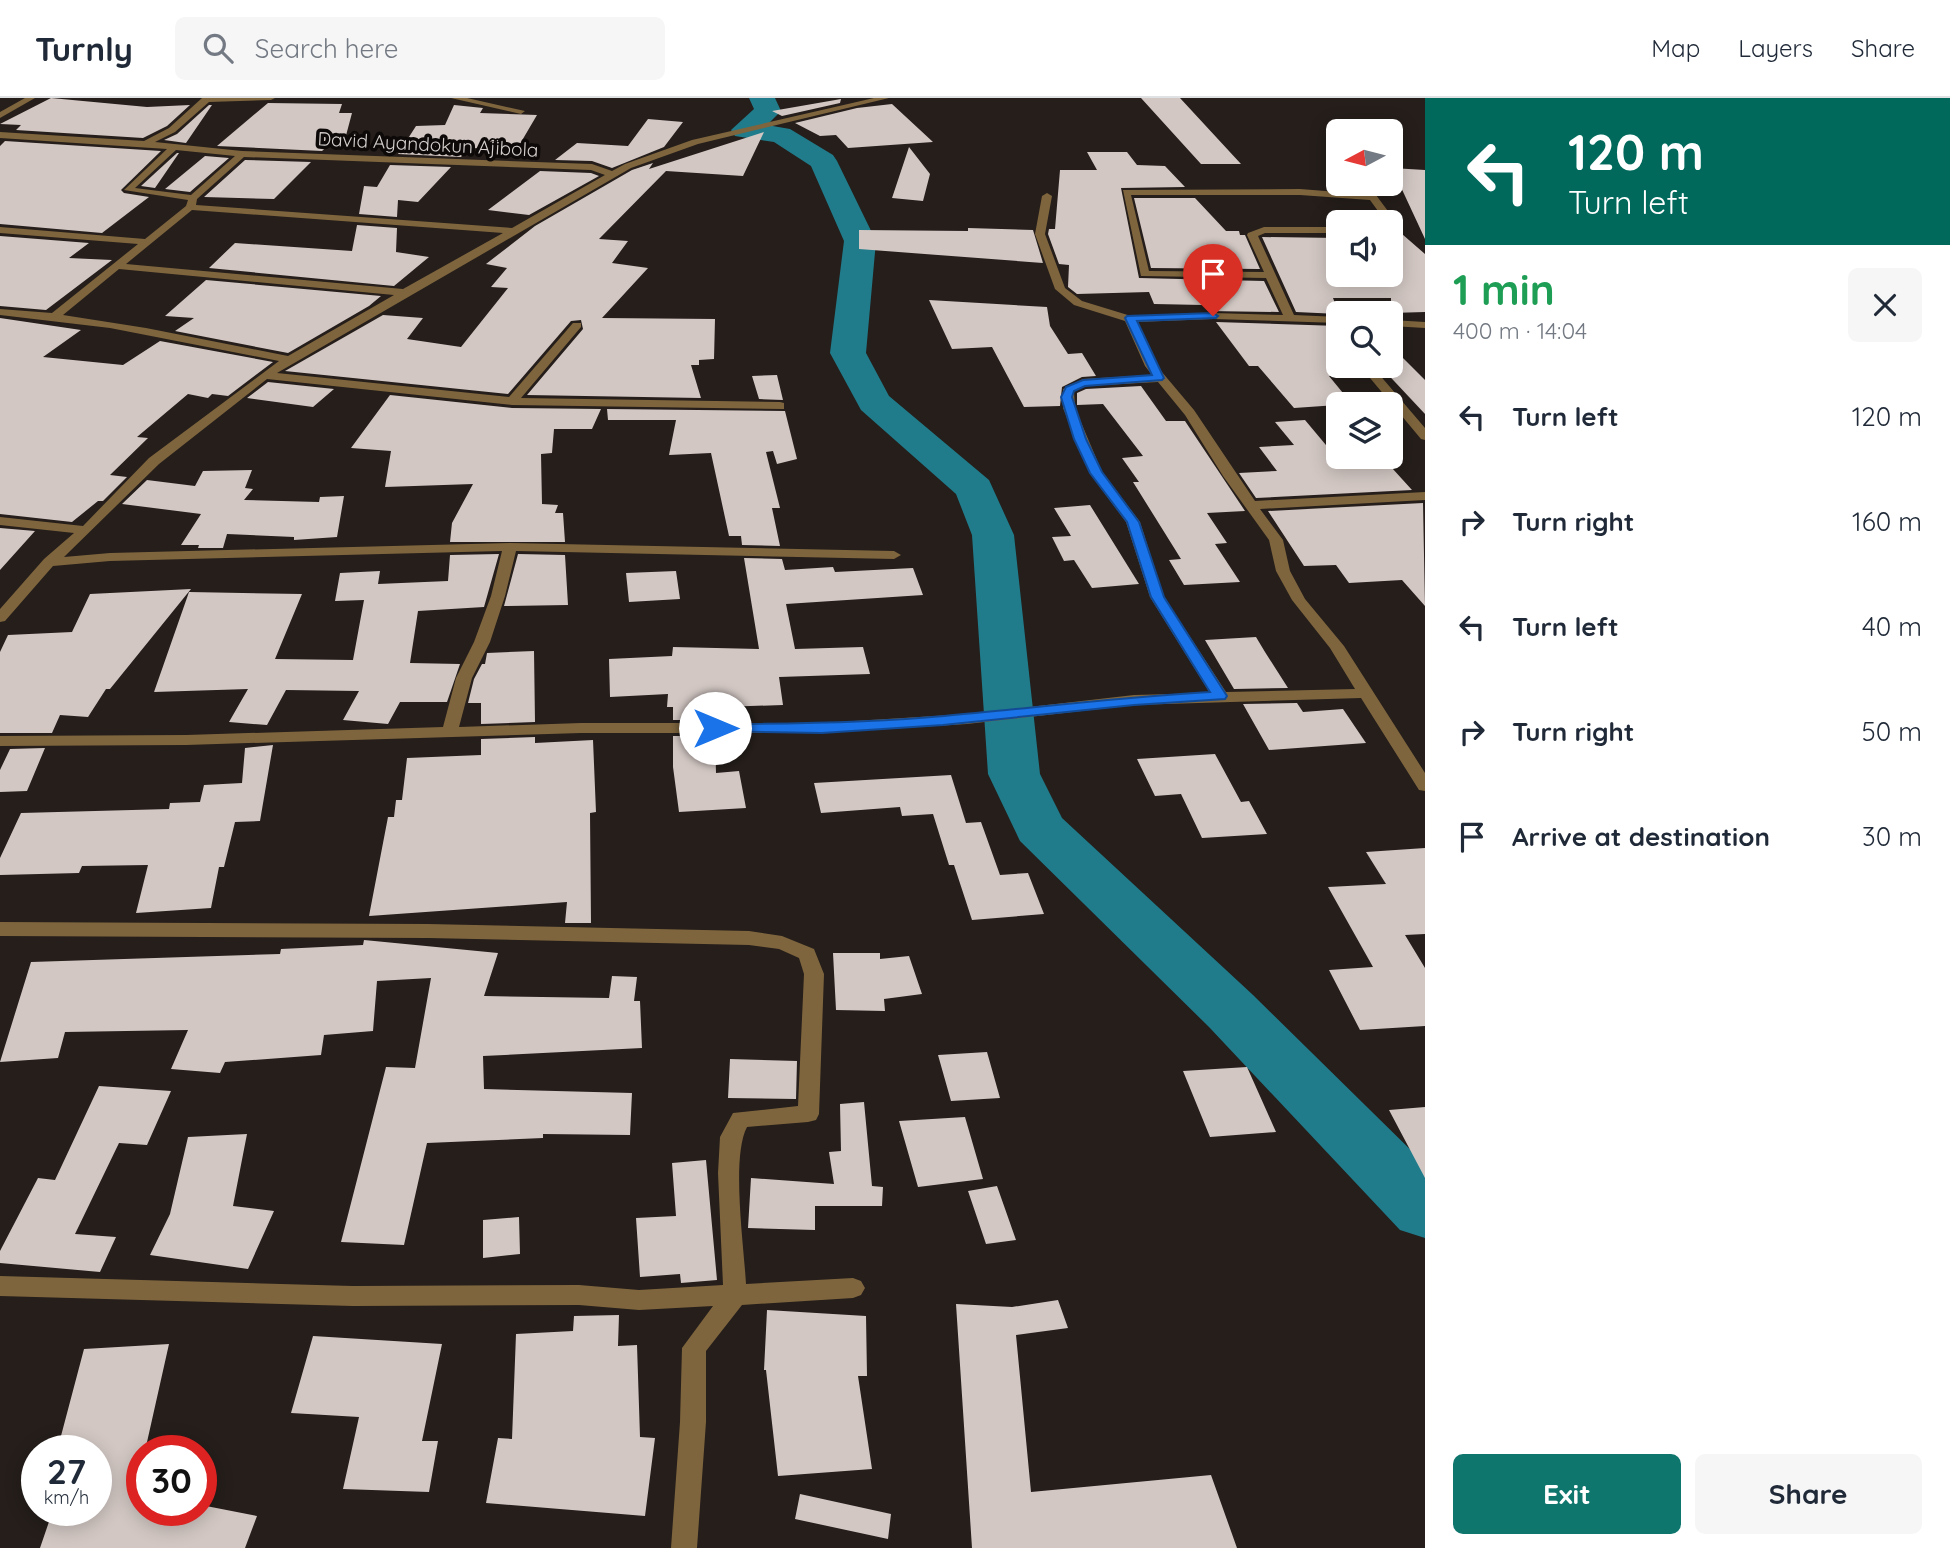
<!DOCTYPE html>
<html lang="en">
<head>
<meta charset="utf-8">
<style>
  body { margin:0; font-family:Quicksand,sans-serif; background:#f6f6f7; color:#1f2937; height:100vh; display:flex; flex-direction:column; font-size:26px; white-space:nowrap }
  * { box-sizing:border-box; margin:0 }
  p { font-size:23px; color:#747a83 }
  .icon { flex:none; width:38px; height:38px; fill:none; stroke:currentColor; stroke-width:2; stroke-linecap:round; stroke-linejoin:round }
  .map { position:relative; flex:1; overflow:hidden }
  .drawer { display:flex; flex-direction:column; background:#fff; width:525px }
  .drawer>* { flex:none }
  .banner { background:#00695c; color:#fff; overflow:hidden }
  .needle { width:46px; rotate:263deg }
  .buttons { position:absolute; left:1326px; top:21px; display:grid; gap:14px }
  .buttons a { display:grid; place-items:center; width:77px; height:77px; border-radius:10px; background:#fff; box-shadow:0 4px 18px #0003; font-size:35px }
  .speed { position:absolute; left:21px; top:1337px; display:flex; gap:14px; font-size:35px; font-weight:700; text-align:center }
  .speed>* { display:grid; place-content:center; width:91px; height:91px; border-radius:50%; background:#fff; box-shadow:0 4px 18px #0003; line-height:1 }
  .speed small { font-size:18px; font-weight:400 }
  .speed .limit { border:10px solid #d22; background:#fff; color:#111 }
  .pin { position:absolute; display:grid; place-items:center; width:60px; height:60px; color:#fff; margin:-72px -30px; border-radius:50% 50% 50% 0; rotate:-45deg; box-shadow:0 0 7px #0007 }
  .pin .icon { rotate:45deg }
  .me { position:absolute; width:77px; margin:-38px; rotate:90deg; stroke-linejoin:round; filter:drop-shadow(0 0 5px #0008) }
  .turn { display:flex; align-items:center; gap:24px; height:147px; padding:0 28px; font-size:32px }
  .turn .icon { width:91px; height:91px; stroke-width:2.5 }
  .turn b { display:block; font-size:49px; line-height:60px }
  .round { display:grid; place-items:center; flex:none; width:74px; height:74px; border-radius:10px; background:#f6f6f7 }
  .headline { display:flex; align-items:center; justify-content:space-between; height:119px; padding:0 28px }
  h1 { font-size:42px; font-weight:700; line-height:52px; color:#1e9e55 }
  .button { display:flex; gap:14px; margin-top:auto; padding:14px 28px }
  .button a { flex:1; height:80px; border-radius:10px; background:#0f766e; color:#fff; font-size:28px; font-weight:700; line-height:80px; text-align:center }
  .button a+a { background:#f6f6f7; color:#1f2937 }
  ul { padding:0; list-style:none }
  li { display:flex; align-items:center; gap:21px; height:105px; padding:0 28px }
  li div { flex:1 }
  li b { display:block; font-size:26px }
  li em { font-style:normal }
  header { display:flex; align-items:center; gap:42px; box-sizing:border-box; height:98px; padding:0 35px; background:#fff; border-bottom:2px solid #e0e1e3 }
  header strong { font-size:33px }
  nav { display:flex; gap:38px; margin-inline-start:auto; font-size:24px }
  .search { width:490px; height:63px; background:#f6f6f7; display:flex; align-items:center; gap:18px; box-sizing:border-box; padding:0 24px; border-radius:10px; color:#747a83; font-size:26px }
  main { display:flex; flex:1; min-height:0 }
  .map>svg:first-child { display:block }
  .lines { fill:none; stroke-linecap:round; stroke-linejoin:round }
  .river { fill:#207c8b; fill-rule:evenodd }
  .building { fill:#d2c7c3 }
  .minor { fill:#7e653d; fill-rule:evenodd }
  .route { fill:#1a73e8; stroke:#114b97; stroke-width:2 }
  .labels { text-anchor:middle; stroke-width:7; stroke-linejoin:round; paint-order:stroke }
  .far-street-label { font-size:19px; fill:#d5d0ce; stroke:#0c0908 }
</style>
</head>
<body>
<header>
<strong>Turnly</strong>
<div class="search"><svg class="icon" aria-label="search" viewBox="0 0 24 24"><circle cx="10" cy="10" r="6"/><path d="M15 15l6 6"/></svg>Search here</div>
<nav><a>Map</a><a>Layers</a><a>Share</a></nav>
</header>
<main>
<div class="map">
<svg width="1425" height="1450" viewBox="0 0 1425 1450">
  <rect width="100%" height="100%" fill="#251e1b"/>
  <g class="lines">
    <path class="river" d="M749 0H775L781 13 767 27 790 31 833 57 837 63 876 143 866 255 889 298 989 382 1014 437 1040 676 1062 720 1253 897 1425 1066V1140L1400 1132 1209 929 1020 743 988 676 972 437 956 396 861 312 830 255 844 143 811 68 774 44 735 38 731 32 754 11Z"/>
  </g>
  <path class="building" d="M51 0 147 9 190 7 167 28 143 40 16 32 21 27 0 26Z
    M1141 0H1180L1241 66H1201Z
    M841 1 840 5 782 18 772 13Z
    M268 5 342 6 339 15H352L344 45 330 46 322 53 217 48Z
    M892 6 933 44 848 50 836 37 820 38 795 25 857 10Z
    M209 7H212L186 45 164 42 177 36Z
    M454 7 483 10 480 15 537 17 517 51 468 50 461 59 398 56 416 28 445 27Z
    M648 21 683 24 664 49 612 70 592 63 555 62 577 45 628 48Z
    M764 34 743 78 666 73 599 141 628 143 612 165 648 170 602 220 715 221 714 261 699 262V267H691L701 300 527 297 583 231 581 222 571 223 508 296 285 273 383 217 423 220 407 241 461 249 508 190 491 189 507 170 486 166 535 128 632 72 653 65 649 71Z
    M5 43 161 53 121 92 124 95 149 99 102 135 0 126V48Z
    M909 49 930 76 923 103 892 100Z
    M1087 54H1127L1137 67 1165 68 1185 89 1121 90 1139 180 1264 183 1279 214 1208 213 1203 207 1154 206 1149 194 1077 196 1068 189 1069 167 1059 166 1048 136 1049 131H1055L1060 72H1097Z
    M177 55H179L155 90 141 88Z
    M205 58 229 60 190 94 165 91Z
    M245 62 311 64 274 101 204 99Z
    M390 67 451 69 418 104 398 102 397 119 359 116 364 88 377 89Z
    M1392 70 1425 72V141Z
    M540 73 591 75 599 78 529 117 488 112Z
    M1134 100H1195L1226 133H1239L1240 137H1245L1260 171 1151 170Z
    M357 127 397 130 396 154 429 159 394 188 209 170 235 145 352 153Z
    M968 130 1033 132 1043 165 859 151V132L968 133Z
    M1402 136 1425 156V214L1391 215V200H1333L1339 216 1296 214 1262 139 1339 140V177H1391V138Z
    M0 138 89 145 69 160 112 162 46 212 0 208Z
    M206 182 381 198 369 208 288 255 175 233 194 220 165 218Z
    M929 202 1047 209 1050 228 1068 256 1082 255 1096 278 1082 279 1062 289 1060 308 1024 309 992 249 952 251Z
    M0 220 81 232 43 259 123 267 160 243 273 264 228 298 212 296 208 300 188 296 137 339 148 340 110 377 127 379 103 403H98L72 424 0 416Z
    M1216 224 1339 228V268H1346L1354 277 1329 278 1352 306 1294 310 1258 268H1249Z
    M1391 248 1425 282V316L1380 268H1391Z
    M777 277 783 302 759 301 752 278Z
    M268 284 334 291 313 309 247 300Z
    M1141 288 1166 323H1185L1245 413 1207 415 1227 445 1215 446 1240 484 1184 487 1169 462 1181 461 1133 384H1139L1122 360 1143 358 1103 306 1077 307V295L1086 291Z
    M390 297 512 310 601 311 592 331H554L552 355 541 356 542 406 558 407 555 415H563L565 444H450L452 425 473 386 385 389 391 353 351 350Z
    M607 311 785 313 797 361 777 366 773 353 766 354 780 410H772L780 448 742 447 741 438H729L711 355 669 357 676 322H608Z
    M1305 322 1336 359H1382L1412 392 1256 400 1239 375 1277 373 1259 349 1294 347 1275 324Z
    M252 372 245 390 253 391 244 402 319 404 320 399 344 398 337 439 294 442V439L227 436 223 450H198L199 447H181L201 416 122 406 147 382 195 388 203 373Z
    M1423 405 1425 508 1402 482 1349 485 1336 467 1304 468 1268 413Z
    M1090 407 1139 486 1092 490 1074 462 1064 463 1052 439 1071 438 1054 410Z
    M0 430 35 433 0 472Z
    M499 456 484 509 418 513 410 565 460 566 447 604H400L388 626 343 622 359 593 286 592 267 627 229 624 248 591 154 594 189 494 302 496 275 561 353 562 364 502 335 503 340 475 380 473 378 486 448 483 450 457Z
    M518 456 565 457 568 507 504 508Z
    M744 460 782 461 785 472 833 469 835 474 913 470 923 497 786 506 795 551 863 549 870 576 779 579 783 607 722 609 714 611V622H673V609H667L668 596 610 599 609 561 672 558 673 549 759 551Z
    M676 473 680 501 629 504 626 475Z
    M191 491 110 591H106L88 619 60 617 52 635H0V554L8 537 72 534 90 496Z
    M1256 539 1265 554 1288 590 1234 591 1205 542Z
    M534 553 535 624 481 626V605H468L474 581 482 566H485L487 555Z
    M1297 605 1303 614 1343 611 1366 645 1269 652 1243 606Z
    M673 638H715L716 675 739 673 746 710 679 714 673 669Z
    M535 639V645L593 642 596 714 590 715 591 825H565L567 804 369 818 388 719H394L396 702H402L407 660 481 657V641Z
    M273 647 260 723 235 724 224 769H219L211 810 136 815 148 767 82 768 79 775 0 777V760L21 715 169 711 170 705 200 704 204 687 242 685 245 650Z
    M45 650 27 693 0 694V672L10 651Z
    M1215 656 1241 704 1249 703 1267 736 1202 740 1181 696 1155 698 1137 661Z
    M951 677 966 725 981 724 1000 777 1028 775 1044 816 972 822 954 767H949L933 716 902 718 900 709 821 715 814 685Z
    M1425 750V836L1405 837 1425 870V928L1360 932 1329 872 1373 869 1328 789 1386 786 1366 754Z
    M364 842 498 855 484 898 609 900 612 878 637 879 634 903H640L642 950 483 958 484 991 632 995 630 1037 543 1036V1040L427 1045 404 1147 341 1144 386 969 415 970 431 880 377 883 373 933 324 937 321 957 225 964 220 975 171 971 188 932 65 934 58 960 0 964 31 864 280 856 281 851 363 847Z
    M833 855H880V861L909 858 922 896 884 901 885 913 836 912Z
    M987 954 1000 1000 951 1003 938 957Z
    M730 961 797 963 796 1001 728 1000Z
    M1247 969 1276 1034 1210 1039 1183 973Z
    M99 988 171 993 147 1047 119 1045 75 1136 116 1139 100 1174 0 1165V1153L38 1080 55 1082Z
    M864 1004 872 1088 883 1089 882 1108H815V1132L748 1130 751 1080 834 1086 829 1054 841 1053 840 1006Z
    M1425 1009V1080L1389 1012Z
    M965 1019 983 1081 918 1089 899 1023Z
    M247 1036 233 1108 274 1113 248 1171 150 1157 170 1116 188 1039Z
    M706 1062 717 1182 681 1185 680 1176 640 1179 636 1120 676 1118 672 1065Z
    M997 1088 1016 1142 986 1146 968 1093Z
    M519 1119 520 1156 483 1160V1122Z
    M1058 1202 1068 1230 1016 1237 1031 1394 1211 1377 1237 1450H972L956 1206 1012 1209Z
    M767 1212 866 1218 867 1278H858L872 1371 778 1378 766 1272H764Z
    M619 1217 618 1248 637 1247 640 1339 655 1340 645 1418 486 1405 498 1340 512 1341 516 1236 573 1233 574 1218Z
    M313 1238 442 1246 422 1343H438L429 1394 343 1391 359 1319 291 1315Z
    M169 1246 145 1353H142V1412H201V1407L257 1418 245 1450H40L53 1412H96V1353H57L84 1251Z
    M800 1396 891 1416 888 1441 795 1421Z"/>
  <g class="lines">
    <path class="minor" d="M25 0H35L0 20V14Z
      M202 0H275L271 2 209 4 175 34 155 44 242 53 592 66 612 73 625 66 692 42 874 0H889L698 46 631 70 277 275 509 299 573 225H581V229L521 300 780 304 784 305V311L512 307 267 281 159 366 64 459 110 455 510 445 894 453 901 457 894 461 516 453 505 498 490 544 472 580 459 629 581 625H822L967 616 1134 597 1210 595 1150 499 1126 424 1090 375 1063 310V291L1083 281 1152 277 1145 268 1125 223 1074 207 1055 191 1035 136 1042 98 1047 95 1052 98 1045 136 1065 190 1082 203 1131 218 1213 215 1283 217 1266 180 1141 178 1123 92 1300 91 1376 97 1402 132 1400 134 1391 135V124H1386L1370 102 1300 97H1131L1149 173 1264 174 1247 137 1248 135 1264 129H1339V135H1265L1258 138 1294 217 1339 219V225L1213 221 1137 224 1156 267 1194 312 1255 403 1425 394V402L1260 411 1283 442 1290 473 1305 501 1344 548 1425 675V693L1419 692 1361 600 1134 607 967 626 822 635H581L186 647 0 648V638L186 637 443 629 456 580 474 544 491 498 502 453 110 463 53 468 5 523 0 524V511L44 461 74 435 0 427V419L83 428 149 360 279 263 110 230 0 217V211L52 215 138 146 0 135V129L145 141 186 108 188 102 124 92 167 51 0 40V34L144 43 169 30ZM176 52 235 58 191 97 135 90ZM244 59 591 72 605 77 512 130 196 107 197 101ZM192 112 503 135 403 191 126 166ZM119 171 394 197 288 258 146 230 63 217ZM1158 284 1185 317 1223 378 1269 442 1276 473 1292 502 1330 550 1355 591 1226 594 1164 499 1140 424 1102 374 1075 310 1074 293 1085 288Z
      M451 0H467L525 13 521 16Z
      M1391 222 1425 224V230L1391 228Z
      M1360 268H1372L1425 330V342L1421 341Z
      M0 824 428 826 749 833 782 838 814 851 824 876 819 1016 816 1022 808 1024 747 1029C731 1059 744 1149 746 1186L853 1180 861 1183 865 1190 861 1197 853 1200 742 1207 706 1253V1324L697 1450H671L680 1324 682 1250 713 1208 639 1212 579 1207 353 1208 0 1198V1178L353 1188 579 1187 639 1192 723 1187 718 1075 720 1039 733 1015 798 1008 804 876 799 860 779 851 749 847 428 840 0 838Z"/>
  </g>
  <path class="route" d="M1213 215 1218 218 1216 220 1137 223 1164 280 1162 282 1085 288 1074 293 1072 299 1086 341 1102 374 1139 424 1164 499 1227 598 1225 601 1134 607 943 627 822 635 710 633 707 630 710 627 715 626C792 626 868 625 944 618 1033 610 1121 599 1210 594L1151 499 1127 424 1090 375 1074 341 1061 299 1066 289 1083 282 1152 277 1125 220 1127 218Z"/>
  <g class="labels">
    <g class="far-street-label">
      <text transform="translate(428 46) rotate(3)" y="7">David Ayandokun Ajibola</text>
    </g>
  </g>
</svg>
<div class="buttons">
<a><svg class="needle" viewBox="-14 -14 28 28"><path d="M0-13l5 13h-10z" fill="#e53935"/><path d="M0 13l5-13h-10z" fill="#747a83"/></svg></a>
<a><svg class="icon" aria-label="sound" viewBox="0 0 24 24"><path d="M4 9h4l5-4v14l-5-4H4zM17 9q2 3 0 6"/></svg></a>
<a><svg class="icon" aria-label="search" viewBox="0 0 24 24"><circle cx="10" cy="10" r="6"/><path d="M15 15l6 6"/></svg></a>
<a><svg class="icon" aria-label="layers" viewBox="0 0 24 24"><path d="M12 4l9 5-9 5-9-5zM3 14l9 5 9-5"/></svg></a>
</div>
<div class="speed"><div>27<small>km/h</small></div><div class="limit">30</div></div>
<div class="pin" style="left:1213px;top:218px;background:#d93025"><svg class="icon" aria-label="arrive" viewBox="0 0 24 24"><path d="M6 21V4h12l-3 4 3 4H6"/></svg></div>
<svg class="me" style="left:715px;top:630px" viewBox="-20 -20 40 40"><circle r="19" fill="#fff"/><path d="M0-13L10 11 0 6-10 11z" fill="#1a73e8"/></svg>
</div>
<section class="drawer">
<div class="banner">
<div class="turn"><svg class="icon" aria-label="left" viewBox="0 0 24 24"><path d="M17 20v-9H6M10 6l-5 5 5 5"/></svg><div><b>120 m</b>Turn left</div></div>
</div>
<div class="headline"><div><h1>1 min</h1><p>400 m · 14:04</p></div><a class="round"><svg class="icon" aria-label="close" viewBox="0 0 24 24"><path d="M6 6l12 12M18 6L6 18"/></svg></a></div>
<ul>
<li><svg class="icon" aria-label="left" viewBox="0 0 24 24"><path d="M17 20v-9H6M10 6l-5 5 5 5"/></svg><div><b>Turn left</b></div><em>120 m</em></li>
<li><svg class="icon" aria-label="right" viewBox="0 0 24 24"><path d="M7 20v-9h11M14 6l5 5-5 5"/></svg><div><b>Turn right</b></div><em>160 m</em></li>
<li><svg class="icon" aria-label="left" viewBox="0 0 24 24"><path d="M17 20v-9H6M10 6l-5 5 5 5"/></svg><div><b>Turn left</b></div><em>40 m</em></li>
<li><svg class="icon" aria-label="right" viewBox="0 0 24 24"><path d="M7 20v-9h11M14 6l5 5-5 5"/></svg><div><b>Turn right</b></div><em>50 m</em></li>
<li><svg class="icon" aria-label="arrive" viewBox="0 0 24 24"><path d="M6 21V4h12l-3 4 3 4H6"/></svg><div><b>Arrive at destination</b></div><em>30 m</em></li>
</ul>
<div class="button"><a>Exit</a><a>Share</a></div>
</section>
</main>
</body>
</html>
